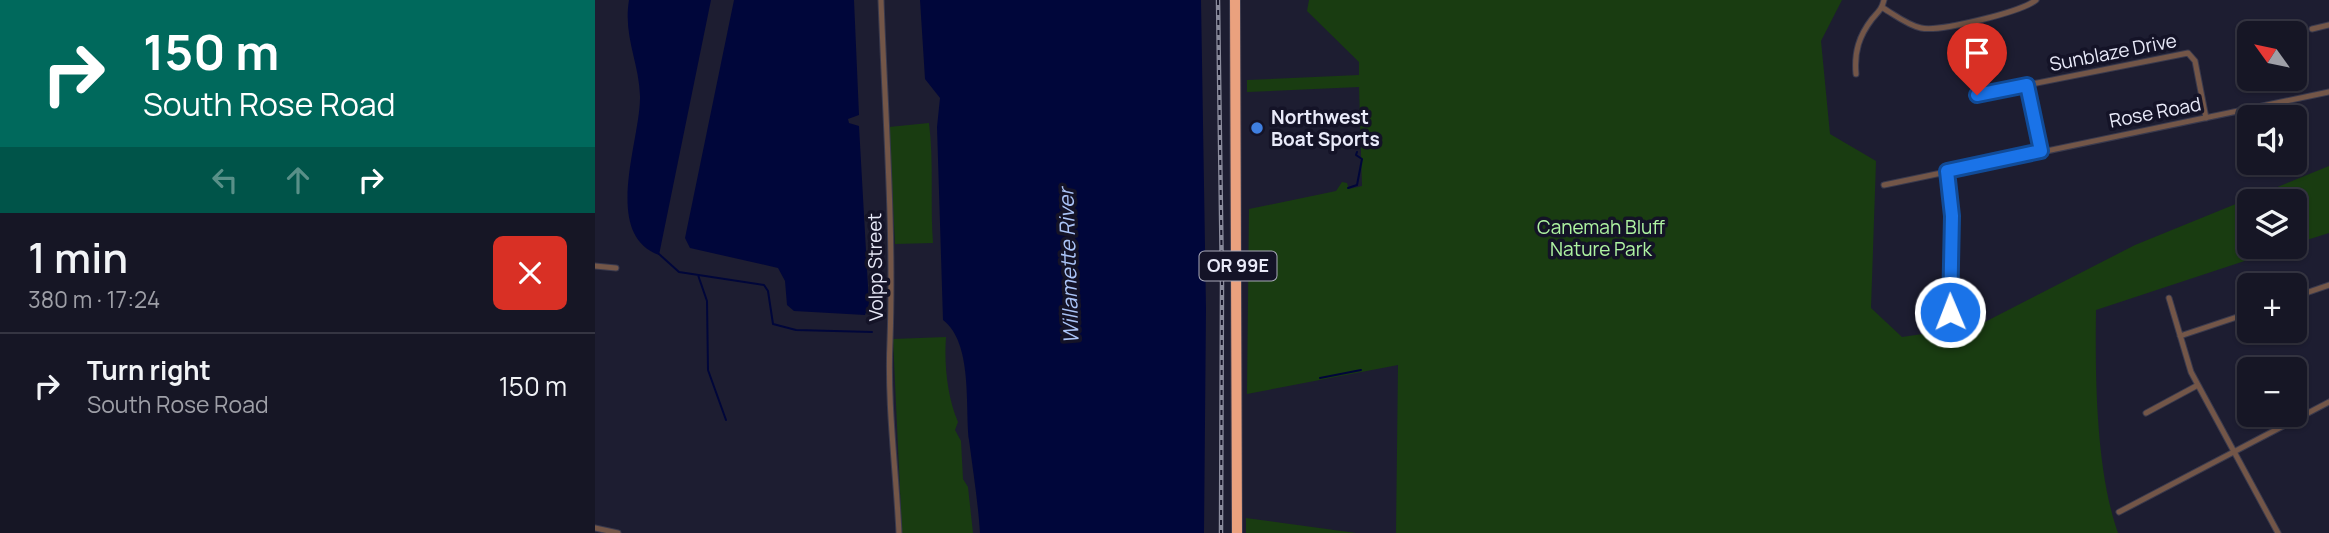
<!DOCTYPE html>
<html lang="en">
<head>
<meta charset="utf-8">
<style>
  body { margin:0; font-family:Manrope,sans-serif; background:#232332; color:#f1f3f6; height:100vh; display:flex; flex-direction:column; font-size:26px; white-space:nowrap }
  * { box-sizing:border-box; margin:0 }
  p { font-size:23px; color:#9e9fa7 }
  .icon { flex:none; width:38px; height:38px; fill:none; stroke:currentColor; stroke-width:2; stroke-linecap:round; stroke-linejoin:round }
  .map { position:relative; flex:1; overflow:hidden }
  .panel { display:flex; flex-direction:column; background:#161625; width:595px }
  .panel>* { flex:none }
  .guide { background:#00695c; color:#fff; overflow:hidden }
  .needle { width:46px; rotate:303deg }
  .fabs { position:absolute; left:1642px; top:21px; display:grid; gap:14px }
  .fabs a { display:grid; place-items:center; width:70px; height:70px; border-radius:10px; background:#161625; box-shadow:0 2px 5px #0004,0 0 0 2px #353542; font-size:35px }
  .pin { position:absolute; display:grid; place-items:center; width:60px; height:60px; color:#fff; margin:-72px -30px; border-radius:50% 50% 50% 0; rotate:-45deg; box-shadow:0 0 7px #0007 }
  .pin .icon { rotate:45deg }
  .me { position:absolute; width:77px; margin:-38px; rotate:359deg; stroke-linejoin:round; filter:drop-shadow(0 0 5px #0008) }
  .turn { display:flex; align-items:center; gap:24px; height:147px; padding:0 28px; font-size:32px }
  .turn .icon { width:91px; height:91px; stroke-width:2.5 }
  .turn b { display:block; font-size:49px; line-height:60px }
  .lanes { display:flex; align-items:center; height:66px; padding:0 28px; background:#0003; justify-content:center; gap:35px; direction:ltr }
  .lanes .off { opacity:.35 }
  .round { display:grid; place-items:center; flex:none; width:74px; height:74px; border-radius:10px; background:#232332 }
  .summary { display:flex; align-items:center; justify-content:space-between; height:119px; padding:0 28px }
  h1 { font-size:42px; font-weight:600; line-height:52px }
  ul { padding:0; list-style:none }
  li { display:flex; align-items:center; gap:21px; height:105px; padding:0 28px; border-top:2px solid #353542 }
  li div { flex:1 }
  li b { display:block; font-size:26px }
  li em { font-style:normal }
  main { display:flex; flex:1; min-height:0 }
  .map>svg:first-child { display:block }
  .green { fill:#193c11 }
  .water { fill:#00063a }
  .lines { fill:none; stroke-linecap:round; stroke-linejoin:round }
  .stream { stroke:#00063a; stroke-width:2 }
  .street-casing { stroke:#3a3a4d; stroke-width:7 }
  .highway-casing { stroke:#3a3a4d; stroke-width:12 }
  .street { stroke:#735648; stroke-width:5 }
  .highway { stroke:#eaa17e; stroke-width:10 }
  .rail-casing { stroke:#898a9b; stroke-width:4.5 }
  .rail { stroke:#141327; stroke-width:2; stroke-dasharray:5; stroke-linecap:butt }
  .route-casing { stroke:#114b97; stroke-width:18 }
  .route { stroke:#1a73e8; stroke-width:12 }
  .shop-dot { fill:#3f7fe0; stroke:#141327; stroke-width:2.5 }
  .labels { text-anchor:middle; stroke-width:7; stroke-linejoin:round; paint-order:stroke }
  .shield { fill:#141327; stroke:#a9aaba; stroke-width:2 }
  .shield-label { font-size:18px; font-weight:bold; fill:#e9eaf9 }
  .street-label { font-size:19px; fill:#e9eaf9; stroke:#141327 }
  .poi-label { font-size:19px; font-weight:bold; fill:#e9eaf9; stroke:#141327; text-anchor:start }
  .park-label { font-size:19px; fill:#aff4a2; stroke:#141327 }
  .water-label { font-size:21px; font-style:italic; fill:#abc4f7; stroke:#141327 }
</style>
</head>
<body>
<main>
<section class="panel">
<div class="guide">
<div class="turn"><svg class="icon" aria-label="right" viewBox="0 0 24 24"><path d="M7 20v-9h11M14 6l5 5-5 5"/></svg><div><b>150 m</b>South Rose Road</div></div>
<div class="lanes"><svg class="icon off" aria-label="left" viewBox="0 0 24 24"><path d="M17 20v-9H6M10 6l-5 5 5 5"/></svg><svg class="icon off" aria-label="ahead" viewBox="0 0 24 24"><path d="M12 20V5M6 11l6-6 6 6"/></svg><svg class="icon" aria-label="right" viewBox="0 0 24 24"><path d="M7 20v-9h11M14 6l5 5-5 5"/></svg></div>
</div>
<div class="summary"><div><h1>1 min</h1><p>380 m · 17:24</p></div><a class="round" style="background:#d93025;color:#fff"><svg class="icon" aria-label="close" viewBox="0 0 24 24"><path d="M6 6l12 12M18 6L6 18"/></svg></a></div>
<ul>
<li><svg class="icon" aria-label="right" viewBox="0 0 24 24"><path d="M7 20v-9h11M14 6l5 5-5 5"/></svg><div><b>Turn right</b><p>South Rose Road</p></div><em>150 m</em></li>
</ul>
</section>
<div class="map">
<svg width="1734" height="533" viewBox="0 0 1734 533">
  <rect width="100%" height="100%" fill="#1d1d31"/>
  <path class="green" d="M714 0H1247L1226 41 1235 134 1281 161 1276 308 1307 337 1382 326 1540 245 1734 166V233L1699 244V201H1654V247H1692L1501 310C1500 377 1501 471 1523 533H801L803 365 652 394 654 209 741 191 747 182 752 183 754 189 767 186 764 87 652 92V80L764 75V62L712 11Z
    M334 123C339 163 335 202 338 243L300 244 294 127Z
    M351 337C349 364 352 396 363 422L360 430 366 441 368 479 373 487 378 533H307L298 339Z
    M651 518 761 533H651Z"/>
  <path class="water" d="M34 0H116L64 255C6 234 46 139 45 96 44 62 28 36 34 0Z
    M139 0H259L264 115 253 119 254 123 264 126 274 304 270 315 199 311 192 305 190 281 183 268 95 248 90 238Z
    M325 0H606L611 309 609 533H385C383 502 378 471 374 440 370 406 378 343 348 320L342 127 345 98 330 79Z"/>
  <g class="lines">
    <path class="stream" d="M753 188 762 185 767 159 761 155 762 152
      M64 254 84 272 169 285 173 291 178 324 201 330 277 332
      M103 275 112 301 113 370 131 420
      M725 378 766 370"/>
    <g class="street-casing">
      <path id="street" d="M286 0C290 114 299 228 295 341 292 403 301 470 304 533
        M1288 8C1300 15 1312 25 1326 28 1345 32 1426 12 1441 0
        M1717 29 1734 25
        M1261 74C1259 52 1264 36 1277 19 1283 12 1287 9 1289 0
        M1432 85 1445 151
        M1382 95 1593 53 1600 61 1611 118
        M1352 171 1357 216 1355 312
        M1289 185 1734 92
        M0 266 21 268
        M1699 297 1734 285
        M1574 298 1596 372 1683 533
        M1585 336 1654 313
        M1551 413 1603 385
        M1524 512 1734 402
        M0 528 23 533"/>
    </g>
    <g class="highway-casing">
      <path id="highway" d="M640 0 642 533"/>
    </g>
    <use href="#street" class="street"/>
    <use href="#highway" class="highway"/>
    <g class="rail-casing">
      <path id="rail" d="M623 0 627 284 626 533"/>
    </g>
    <use href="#rail" class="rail"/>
  </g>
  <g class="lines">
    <g class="route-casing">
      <path id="route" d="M1355 312 1357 216 1352 171 1446 151 1432 85 1382 95"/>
    </g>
    <use href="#route" class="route"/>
  </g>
  <circle class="shop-dot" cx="662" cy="128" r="7"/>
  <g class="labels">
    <rect class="shield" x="604.5" y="251.5" width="77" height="29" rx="5"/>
    <g class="shield-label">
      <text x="643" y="272">OR 99E</text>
    </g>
    <g class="street-label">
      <text transform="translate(1518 52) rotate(-11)" y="7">Sunblaze Drive</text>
      <text transform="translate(1560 112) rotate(-11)" y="7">Rose Road</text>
      <text transform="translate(280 267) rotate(-91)" y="7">Volpp Street</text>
    </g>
    <g class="poi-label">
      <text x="676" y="124">Northwest<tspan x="676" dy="22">Boat Sports</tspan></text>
    </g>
    <g class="park-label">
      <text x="1006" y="234">Canemah Bluff<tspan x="1006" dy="22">Nature Park</tspan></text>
    </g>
    <g class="water-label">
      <text transform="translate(474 266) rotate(-92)" y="7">Willamette River</text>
    </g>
  </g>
</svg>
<div class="fabs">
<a><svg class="needle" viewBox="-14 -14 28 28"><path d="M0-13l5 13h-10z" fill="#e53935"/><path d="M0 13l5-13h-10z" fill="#9e9fa7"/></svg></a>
<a><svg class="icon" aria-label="sound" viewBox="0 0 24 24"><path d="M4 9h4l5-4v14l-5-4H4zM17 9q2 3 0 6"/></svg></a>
<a><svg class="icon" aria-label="layers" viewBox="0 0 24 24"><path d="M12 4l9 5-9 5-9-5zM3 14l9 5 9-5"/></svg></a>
<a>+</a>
<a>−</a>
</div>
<div class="pin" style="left:1382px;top:95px;background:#d93025"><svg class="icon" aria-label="arrive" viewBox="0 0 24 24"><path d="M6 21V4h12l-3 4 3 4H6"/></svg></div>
<svg class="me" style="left:1355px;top:312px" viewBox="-20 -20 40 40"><circle r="17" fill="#1a73e8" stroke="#fff" stroke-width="3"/><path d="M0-11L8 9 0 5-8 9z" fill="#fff"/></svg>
</div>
</main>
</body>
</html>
